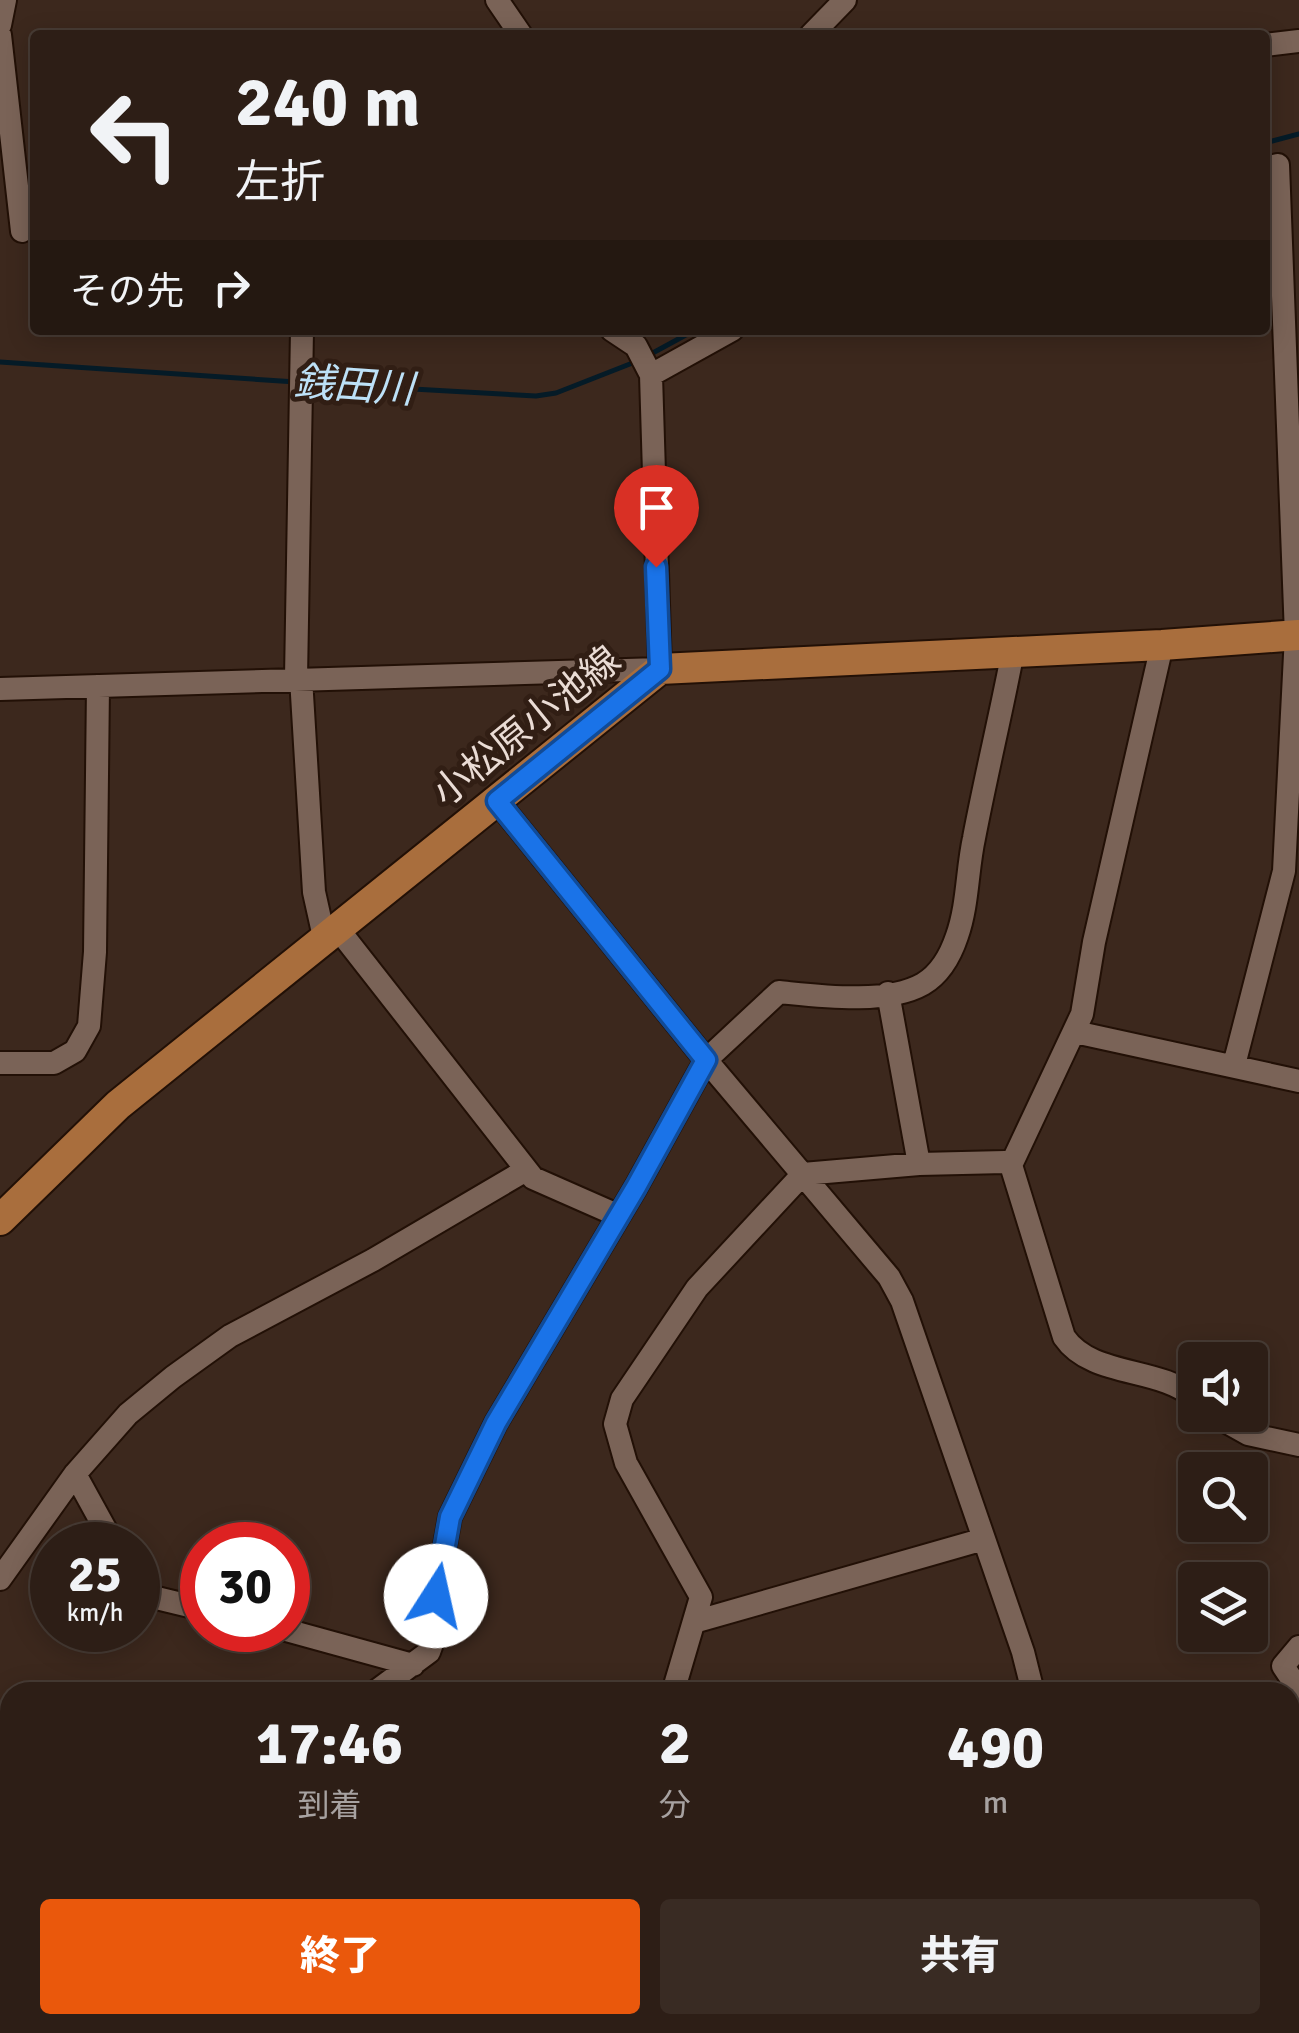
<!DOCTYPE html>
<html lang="ja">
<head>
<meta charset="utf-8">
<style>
  body { margin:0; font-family:Signika,"Noto Sans JP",sans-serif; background:#392b23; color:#f1f3f6; height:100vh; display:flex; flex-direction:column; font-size:38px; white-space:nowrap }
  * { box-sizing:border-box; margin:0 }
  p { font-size:32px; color:#a7a2a1 }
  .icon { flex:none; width:55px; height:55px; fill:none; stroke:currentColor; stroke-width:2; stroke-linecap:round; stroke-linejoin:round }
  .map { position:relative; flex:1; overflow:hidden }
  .sheet { position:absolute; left:0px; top:1682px; width:1300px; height:352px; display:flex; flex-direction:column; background:#2d1e16; border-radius:30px 30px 0 0; box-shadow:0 5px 25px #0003,0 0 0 2px #483c35 }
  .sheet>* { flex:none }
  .banner { position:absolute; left:30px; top:30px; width:1240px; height:305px; border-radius:10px; box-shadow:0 5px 25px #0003,0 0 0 2px #483c35; background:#2d1e16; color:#f1f3f6; overflow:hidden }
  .tools { position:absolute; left:1178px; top:1342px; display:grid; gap:20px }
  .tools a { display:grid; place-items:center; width:90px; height:90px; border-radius:10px; background:#2d1e16; box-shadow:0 5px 25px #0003,0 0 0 2px #483c35; font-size:50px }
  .speed { position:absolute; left:30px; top:1522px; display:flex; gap:20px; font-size:50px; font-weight:700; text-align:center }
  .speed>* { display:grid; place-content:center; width:130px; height:130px; border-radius:50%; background:#2d1e16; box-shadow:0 5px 25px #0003,0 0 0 2px #483c35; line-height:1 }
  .speed small { font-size:25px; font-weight:400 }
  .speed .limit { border:15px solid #d22; background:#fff; color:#111 }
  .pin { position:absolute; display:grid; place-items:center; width:85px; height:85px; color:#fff; margin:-102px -42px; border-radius:50% 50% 50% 0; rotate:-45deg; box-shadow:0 0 10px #0007 }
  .pin .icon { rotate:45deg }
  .me { position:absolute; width:110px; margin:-55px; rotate:10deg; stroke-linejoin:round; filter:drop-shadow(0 0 8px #0008) }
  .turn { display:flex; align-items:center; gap:35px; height:210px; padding:0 40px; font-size:45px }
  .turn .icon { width:130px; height:130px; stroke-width:2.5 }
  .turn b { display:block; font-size:70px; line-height:85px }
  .then { display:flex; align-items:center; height:95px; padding:0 40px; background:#0003; gap:20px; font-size:38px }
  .eta { display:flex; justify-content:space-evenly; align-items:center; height:170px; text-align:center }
  .eta b { font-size:60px; font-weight:800; line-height:70px }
  .cta { display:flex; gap:20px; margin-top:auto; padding:20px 40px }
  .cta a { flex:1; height:115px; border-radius:10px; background:#ea580c; color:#fff; font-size:40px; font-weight:800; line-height:115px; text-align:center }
  .cta a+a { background:#392b23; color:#f1f3f6 }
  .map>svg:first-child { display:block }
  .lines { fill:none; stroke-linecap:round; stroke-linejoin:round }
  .stream { stroke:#051b27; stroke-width:5 }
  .minor-casing { stroke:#221006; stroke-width:26 }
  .major-casing { stroke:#221006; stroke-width:34 }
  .minor { stroke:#7a6357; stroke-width:22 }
  .major { stroke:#a96e3d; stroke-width:30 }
  .route-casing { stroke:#114b97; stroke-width:25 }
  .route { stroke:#1a73e8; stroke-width:18 }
  .labels { text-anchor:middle; stroke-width:10; stroke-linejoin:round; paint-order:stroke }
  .street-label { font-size:38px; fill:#eadcd5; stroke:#311e14 }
  .water-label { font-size:40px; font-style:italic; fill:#bde1f7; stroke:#311e14 }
</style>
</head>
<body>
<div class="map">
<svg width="1299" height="2033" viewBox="0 0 1299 2033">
  <rect width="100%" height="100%" fill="#3c281d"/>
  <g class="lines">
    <path class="stream" d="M1265 143 1299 134
      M649 355 695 330
      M0 362 296 382
      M307 383 536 396 556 393 635 362"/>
    <g class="minor-casing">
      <path id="minor" d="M497 0 521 35
        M0 25 5 0
        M0 35 22 231
        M811 35 845 0
        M1265 45 1299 41
        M651 375 732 330
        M1162 645 1094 942 1082 1014 1011 1165 1064 1337C1092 1378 1159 1366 1195 1398
        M296 678 302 330
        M301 678 314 892 324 937
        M0 689 660 669 651 375 636 346 612 330
        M497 801 706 1060 889 1277 902 1301 1023 1652 1033 1692
        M338 929 533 1178 617 1215
        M888 993 919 1164
        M1075 1032 1299 1081
        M0 1063H54L75 1051 89 1026 95 952 98 686
        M1234 1065 1284 871 1296 635 1278 165 1265 168
        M1214 1415 1248 1434 1299 1445
        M75 1474 114 1545
        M0 1579 75 1474 128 1414 173 1377 230 1336 373 1260 526 1170
        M138 1588 140 1594 202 1609
        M694 1622 984 1539
        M286 1630 413 1665
        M1299 1647 1283 1666 1299 1690
        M375 1692 429 1652 434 1638 436 1596 450 1517 496 1423 636 1187 706 1060 779 992C820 996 886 1005 923 984 940 974 951 954 957 936 968 905 967 870 974 838 986 775 1001 714 1013 651
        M673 1692 701 1597 626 1463 615 1424 622 1399 697 1288 803 1174 919 1164 1005 1162 1011 1165
        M0 1905 10 1900
        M1290 1947 1299 1939
        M631 2025 641 2033
        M892 2025 905 2033
        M1167 2025 1175 2033
        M89 2033 99 2025
        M790 2033 796 2025
        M1193 2033 1203 2025"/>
    </g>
    <g class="major-casing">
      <path id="major" d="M0 1220 118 1105 660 669 1162 645 1299 635"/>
    </g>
    <use href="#minor" class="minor"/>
    <use href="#major" class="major"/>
  </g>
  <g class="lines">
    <g class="route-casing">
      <path id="route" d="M436 1596 450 1517 496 1423 636 1187 706 1060 497 801 660 669 656 567"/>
    </g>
    <use href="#route" class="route"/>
  </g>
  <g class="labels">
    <g class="street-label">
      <text transform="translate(526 726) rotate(-39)" y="13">小松原小池線</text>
    </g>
    <g class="water-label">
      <text transform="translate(354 385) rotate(4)" y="14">銭田川</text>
    </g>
  </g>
</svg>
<div class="tools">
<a><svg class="icon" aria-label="sound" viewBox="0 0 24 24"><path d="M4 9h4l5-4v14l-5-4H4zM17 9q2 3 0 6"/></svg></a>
<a><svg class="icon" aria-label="search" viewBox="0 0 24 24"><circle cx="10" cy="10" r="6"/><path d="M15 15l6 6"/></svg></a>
<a><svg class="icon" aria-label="layers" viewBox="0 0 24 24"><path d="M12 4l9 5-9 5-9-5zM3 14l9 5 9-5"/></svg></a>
</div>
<div class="speed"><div>25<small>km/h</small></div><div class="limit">30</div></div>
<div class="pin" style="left:656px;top:567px;background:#d93025"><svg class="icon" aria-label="arrive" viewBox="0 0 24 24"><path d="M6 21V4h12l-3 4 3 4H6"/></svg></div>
<svg class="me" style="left:436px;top:1596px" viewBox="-20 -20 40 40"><circle r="19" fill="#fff"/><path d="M0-13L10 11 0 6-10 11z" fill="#1a73e8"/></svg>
<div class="banner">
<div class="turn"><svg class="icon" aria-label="left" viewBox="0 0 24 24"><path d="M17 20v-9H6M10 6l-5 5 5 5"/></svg><div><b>240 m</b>左折</div></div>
<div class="then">その先<svg class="icon" aria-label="right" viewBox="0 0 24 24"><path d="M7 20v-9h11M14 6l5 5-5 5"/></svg></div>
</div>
<section class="sheet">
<div class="eta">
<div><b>17:46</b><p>到着</p></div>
<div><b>2</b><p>分</p></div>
<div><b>490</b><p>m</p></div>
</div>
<div class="cta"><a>終了</a><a>共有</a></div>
</section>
</div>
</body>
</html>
